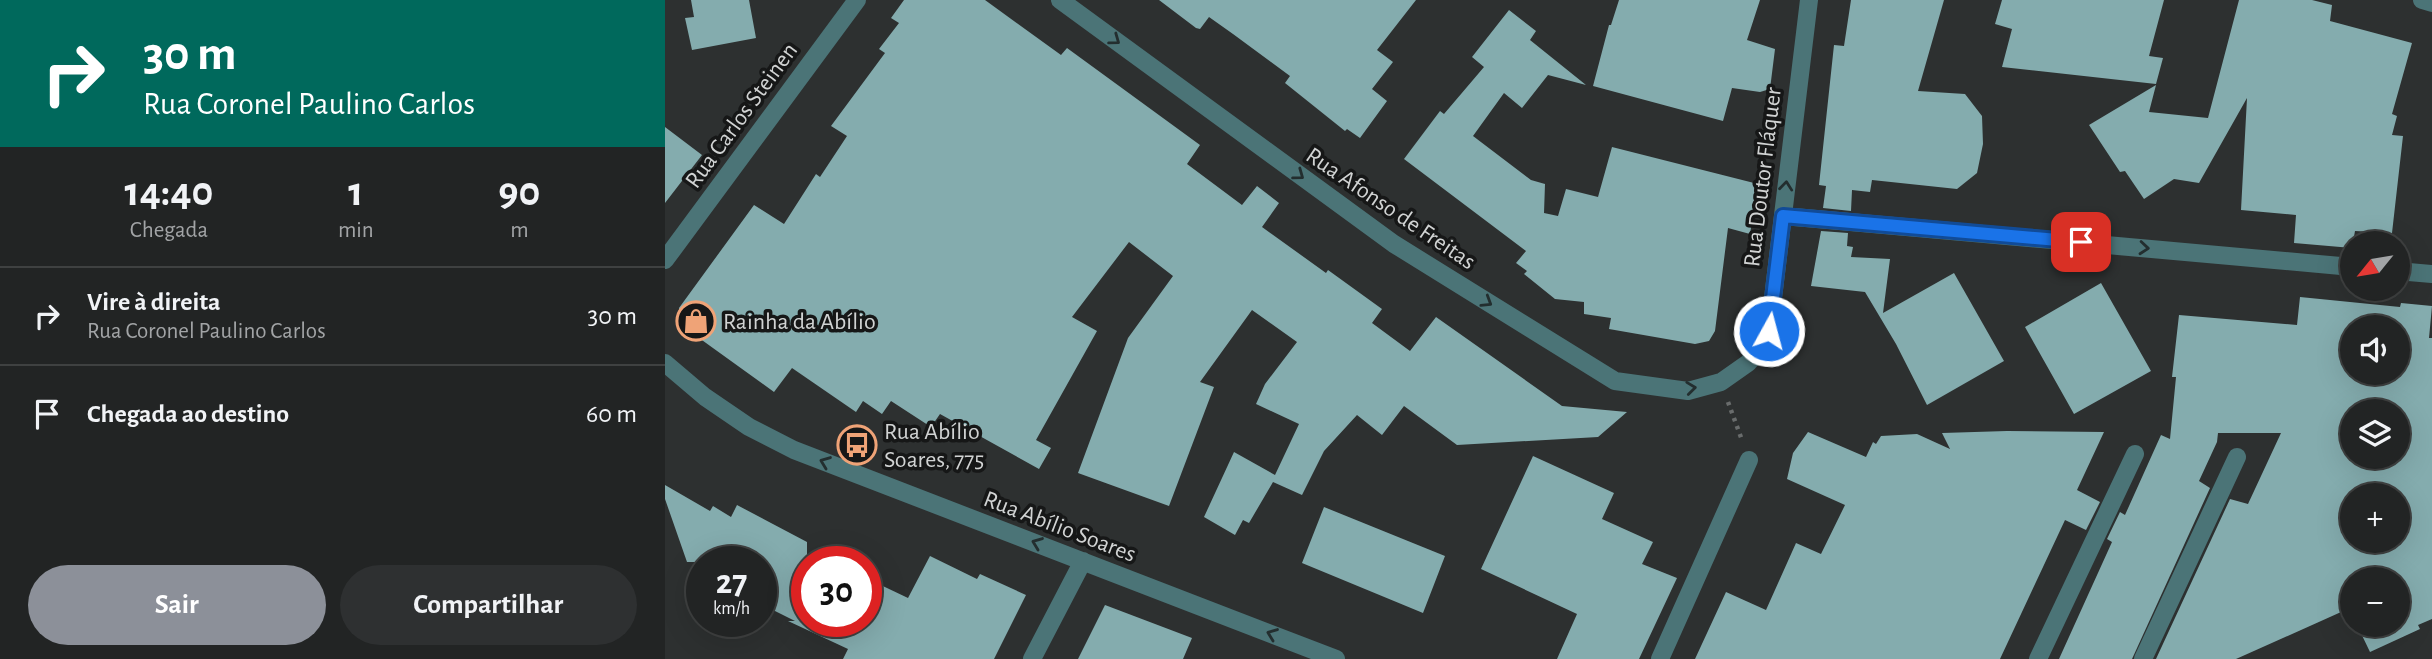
<!DOCTYPE html>
<html lang="pt">
<head>
<meta charset="utf-8">
<style>
  body { margin:0; font-family:"Alegreya Sans",sans-serif; background:#2e3031; color:#f1f3f6; height:100vh; display:flex; flex-direction:column; font-size:26px; white-space:nowrap }
  * { box-sizing:border-box; margin:0 }
  p { font-size:23px; color:#a2a4a6 }
  .icon { flex:none; width:38px; height:38px; fill:none; stroke:currentColor; stroke-width:2; stroke-linecap:round; stroke-linejoin:round }
  .map { position:relative; flex:1; overflow:hidden }
  .sheet { display:flex; flex-direction:column; background:#222424; width:665px }
  .sheet>* { flex:none }
  .top-card { background:#00695c; color:#fff; overflow:hidden }
  .needle { width:46px; rotate:240deg }
  .fabs { position:absolute; left:1675px; top:231px; display:grid; gap:14px }
  .fabs a { display:grid; place-items:center; width:70px; height:70px; border-radius:50%; background:#222424; box-shadow:0 7px 28px #0002,0 0 0 2px #3f4141; font-size:35px }
  .speed { position:absolute; left:21px; top:546px; display:flex; gap:14px; font-size:35px; font-weight:700; text-align:center }
  .speed>* { display:grid; place-content:center; width:91px; height:91px; border-radius:50%; background:#222424; box-shadow:0 7px 28px #0002,0 0 0 2px #3f4141; line-height:1 }
  .speed small { font-size:18px; font-weight:400 }
  .speed .limit { border:10px solid #d22; background:#fff; color:#111 }
  .pin { position:absolute; display:grid; place-items:center; width:60px; height:60px; color:#fff; margin:-30px; border-radius:14px; box-shadow:0 4px 10px #0006 }
  .me { position:absolute; width:77px; margin:-38px; rotate:7deg; stroke-linejoin:round; filter:drop-shadow(0 0 5px #0008) }
  .turn { display:flex; align-items:center; gap:24px; height:147px; padding:0 28px; font-size:32px }
  .turn .icon { width:91px; height:91px; stroke-width:2.5 }
  .turn b { display:block; font-size:49px; line-height:60px }
  .eta { display:flex; justify-content:space-evenly; align-items:center; height:119px; text-align:center }
  .eta b { font-size:42px; font-weight:600; line-height:49px }
  .cta { display:flex; gap:14px; margin-top:auto; padding:14px 28px }
  .cta a { flex:1; height:80px; border-radius:42px; background:#8c9099; color:#fff; font-size:28px; font-weight:600; line-height:80px; text-align:center }
  .cta a+a { background:#2e3031; color:#f1f3f6 }
  ul { padding:0; list-style:none }
  li { display:flex; align-items:center; gap:21px; height:98px; padding:0 28px; border-top:2px solid #3f4141 }
  li div { flex:1 }
  li b { display:block; font-size:26px }
  li em { font-style:normal }
  main { display:flex; flex:1; min-height:0 }
  .map>svg:first-child { display:block }
  .building { fill:#84acae; fill-rule:evenodd }
  .lines { fill:none; stroke-linecap:round; stroke-linejoin:round }
  .path { stroke:#696c6c; stroke-width:4.5; stroke-dasharray:3.5 5; stroke-linecap:butt }
  .minor { stroke:#4b7477; stroke-width:18 }
  .oneway { stroke:#232e2f }
  .route-casing { stroke:#114b97; stroke-width:18 }
  .route { stroke:#1a73e8; stroke-width:12 }
  .labels { text-anchor:middle; stroke-width:7; stroke-linejoin:round; paint-order:stroke }
  .street-label { font-size:24px; fill:#d1d3d3; stroke:#161717 }
  .poi-label { font-size:24px; fill:#d1d3d3; stroke:#161717; text-anchor:start }
</style>
</head>
<body>
<main>
<section class="sheet">
<div class="top-card">
<div class="turn"><svg class="icon" aria-label="right" viewBox="0 0 24 24"><path d="M7 20v-9h11M14 6l5 5-5 5"/></svg><div><b>30 m</b>Rua Coronel Paulino Carlos</div></div>
</div>
<div class="eta">
<div><b>14:40</b><p>Chegada</p></div>
<div><b>1</b><p>min</p></div>
<div><b>90</b><p>m</p></div>
</div>
<ul>
<li><svg class="icon" aria-label="right" viewBox="0 0 24 24"><path d="M7 20v-9h11M14 6l5 5-5 5"/></svg><div><b>Vire à direita</b><p>Rua Coronel Paulino Carlos</p></div><em>30 m</em></li>
<li><svg class="icon" aria-label="arrive" viewBox="0 0 24 24"><path d="M6 21V4h12l-3 4 3 4H6"/></svg><div><b>Chegada ao destino</b></div><em>60 m</em></li>
</ul>
<div class="cta"><a>Sair</a><a>Compartilhar</a></div>
</section>
<div class="map">
<svg width="1767" height="659" viewBox="0 0 1767 659">
  <rect width="100%" height="100%" fill="#2d3030"/>
  <path class="building" d="M26 0H84L91 38 27 50 20 18 29 17Z
    M239 0H320L396 55 402 48 535 145 522 164 577 205 592 186 614 203 597 227 661 273 663 270 717 309 707 323 745 351 771 317 897 406 962 412 933 437 792 445 739 406 717 435 692 415 659 451 637 495 608 482 584 523 578 520 570 535 539 517 569 452 610 475 634 424 591 404 600 384 632 342 587 310 535 382 549 387 504 506 413 473 463 338 508 276 464 242 407 317 432 331 371 440 386 448 374 469 275 414 266 427 226 401 217 414 198 401 191 412 127 368 109 392 16 325 14 308 89 205 119 224 151 174 155 177 182 136 166 126 220 53 214 49 234 23 226 18Z
    M494 0H751L712 50 728 62 707 89 722 101 695 138 682 129 680 131 620 83 625 76 568 34 544 17 535 29 531 28Z
    M954 0H1095L1082 40 1110 49 1105 89 1095 92 1067 88 1058 121 928 86 944 25H946Z
    M1186 0H1279L1253 91 1300 94 1317 116 1318 144 1312 173 1292 189 1207 180 1205 192 1187 190 1186 211 1158 208 1161 186 1154 185 1169 45 1179 46Z
    M1337 0H1499L1484 56 1498 58 1491 84 1337 67 1347 29 1330 24Z
    M1574 0H1647L1667 5 1665 21 1747 43 1727 114 1732 116 1727 135 1738 136 1727 233 1690 231 1687 248 1629 243 1631 215 1576 210 1582 98 1534 183 1509 179 1479 199 1460 171 1455 172 1424 125 1491 85 1484 112 1543 118Z
    M844 10 871 31 865 40 921 85 883 75 857 108 839 93 808 136 866 180 880 184 879 213 893 216 901 189 933 197 947 147 1093 184 1085 234 1063 228 1050 331 1044 341 1030 344 944 329 946 318 919 314V302L890 299 859 274 862 271 851 263 861 251 739 159 775 111 779 114 819 67 807 57Z
    M0 127 37 155 0 203Z
    M1156 231 1183 233 1182 246 1188 247 1186 257 1225 259 1218 313 1289 273 1339 361 1262 405 1231 344 1200 292 1146 286Z
    M1436 283 1486 371 1409 414 1360 327Z
    M1635 297 1735 307 1736 303 1767 306 1764 338H1767V619L1753 625 1755 629 1705 652 1692 625H1732V579H1687V613L1685 608 1571 659H1491L1565 499 1583 504 1616 433H1553L1552 442 1534 481 1545 488 1467 659H1394L1447 542 1442 539 1455 512 1460 515 1496 435 1505 439 1511 377H1507L1514 315 1632 325ZM1687 327H1732V373H1687ZM1687 411H1732V457H1687ZM1687 495H1732V541H1687Z
    M1342 431 1439 432 1412 490 1435 502 1421 530 1400 520 1335 659H1030L1061 592 1101 610 1131 543 1156 554 1180 505 1122 479 1128 453 1143 432 1201 457 1208 442 1211 444 1216 436 1252 434 1285 449 1277 433Z
    M868 456 949 493 937 519 988 542 977 564 1012 578 974 659H892L912 614 816 569Z
    M0 485 45 511 48 506 66 517 72 505 142 542V555L149 559 148 562H142V621H201V578L243 598 265 556 312 579 315 574 361 595 329 659H178L183 649 123 621H130L96 604V562H22L0 499Z
    M659 507 780 556 758 613 637 563Z
    M440 605 527 638 518 659H413Z"/>
  <g class="lines">
    <path class="path" d="M1063 402 1077 440"/>
    <path class="minor" d="M395 0 729 244 950 381 1023 391 1056 382 1083 363 1095 349 1104 331 1144 0
      M1757 0 1767 3
      M1118 216 1687 267
      M0 260 192 0
      M1732 271 1767 274
      M0 363 40 397 84 427 129 450 671 659
      M367 659 418 561
      M995 659 1084 460
      M1373 659 1470 454
      M1478 659 1572 457"/>
  </g>
  <defs><path id="oneway-chevron" d="M-2-3.5L2.5 0L-2 3.5" fill="none" stroke-width="1.6" stroke-linecap="round" stroke-linejoin="round" transform="scale(1.75)"/></defs>
  <g class="oneway">
    <use href="#oneway-chevron" transform="translate(450 40) rotate(36)"/>
    <use href="#oneway-chevron" transform="translate(634 175) rotate(36)"/>
    <use href="#oneway-chevron" transform="translate(1121 186) rotate(-84)"/>
    <use href="#oneway-chevron" transform="translate(1479 248) rotate(5)"/>
    <use href="#oneway-chevron" transform="translate(822 302) rotate(32)"/>
    <use href="#oneway-chevron" transform="translate(1026 388) rotate(-7)"/>
    <use href="#oneway-chevron" transform="translate(160 462) rotate(-159)"/>
    <use href="#oneway-chevron" transform="translate(372 543) rotate(-159)"/>
    <use href="#oneway-chevron" transform="translate(607 634) rotate(-159)"/>
  </g>
  <g class="lines">
    <g class="route-casing">
      <path id="route" d="M1104 331 1118 216 1416 242"/>
    </g>
    <use href="#route" class="route"/>
  </g>
  <defs>
    <g id="shop-ring" transform="scale(2.0125)"><circle r="9.5" fill="#161717" stroke="#efa377" stroke-width="1.5"/><path d="M-5-2.5h2.3a2.7 3.5 0 0 1 5.4 0H5L5.5 6h-11ZM-1.5-2.5h3a1.5 2.3 0 0 0-3 0Z" fill="#efa377"/></g>
    <g id="bus-ring" transform="scale(2.0125)"><circle r="9.5" fill="#161717" stroke="#efa377" stroke-width="1.5"/><path d="M-5-6H5V4H4V6H2V4H-2V6H-4V4H-5ZM-3.5-4V0h7V-4ZM-3.5 1.2v1.5H-2V1.2ZM2 1.2v1.5H3.5V1.2Z" fill="#efa377"/></g>
  </defs>
  <g fill-rule="evenodd">
    <use href="#shop-ring" x="31" y="321"/>
    <use href="#bus-ring" x="192" y="445"/>
  </g>
  <g class="labels">
    <g class="street-label">
      <text transform="translate(76 115) rotate(-54)" y="8">Rua Carlos Steinen</text>
      <text transform="translate(1097 177) rotate(-83)" y="8">Rua Doutor Fláquer</text>
      <text transform="translate(726 208) rotate(34)" y="8">Rua Afonso de Freitas</text>
      <text transform="translate(395 526) rotate(21)" y="8">Rua Abílio Soares</text>
    </g>
    <g class="poi-label">
      <text x="58" y="329">Rainha da Abílio</text>
      <text x="219" y="439">Rua Abílio<tspan x="219" dy="28">Soares, 775</tspan></text>
    </g>
  </g>
</svg>
<div class="fabs">
<a><svg class="needle" viewBox="-14 -14 28 28"><path d="M0-13l5 13h-10z" fill="#e53935"/><path d="M0 13l5-13h-10z" fill="#a2a4a6"/></svg></a>
<a><svg class="icon" aria-label="sound" viewBox="0 0 24 24"><path d="M4 9h4l5-4v14l-5-4H4zM17 9q2 3 0 6"/></svg></a>
<a><svg class="icon" aria-label="layers" viewBox="0 0 24 24"><path d="M12 4l9 5-9 5-9-5zM3 14l9 5 9-5"/></svg></a>
<a>+</a>
<a>−</a>
</div>
<div class="speed"><div>27<small>km/h</small></div><div class="limit">30</div></div>
<div class="pin" style="left:1416px;top:242px;background:#d93025"><svg class="icon" aria-label="arrive" viewBox="0 0 24 24"><path d="M6 21V4h12l-3 4 3 4H6"/></svg></div>
<svg class="me" style="left:1104px;top:331px" viewBox="-20 -20 40 40"><circle r="17" fill="#1a73e8" stroke="#fff" stroke-width="3"/><path d="M0-11L8 9 0 5-8 9z" fill="#fff"/></svg>
</div>
</main>
</body>
</html>
